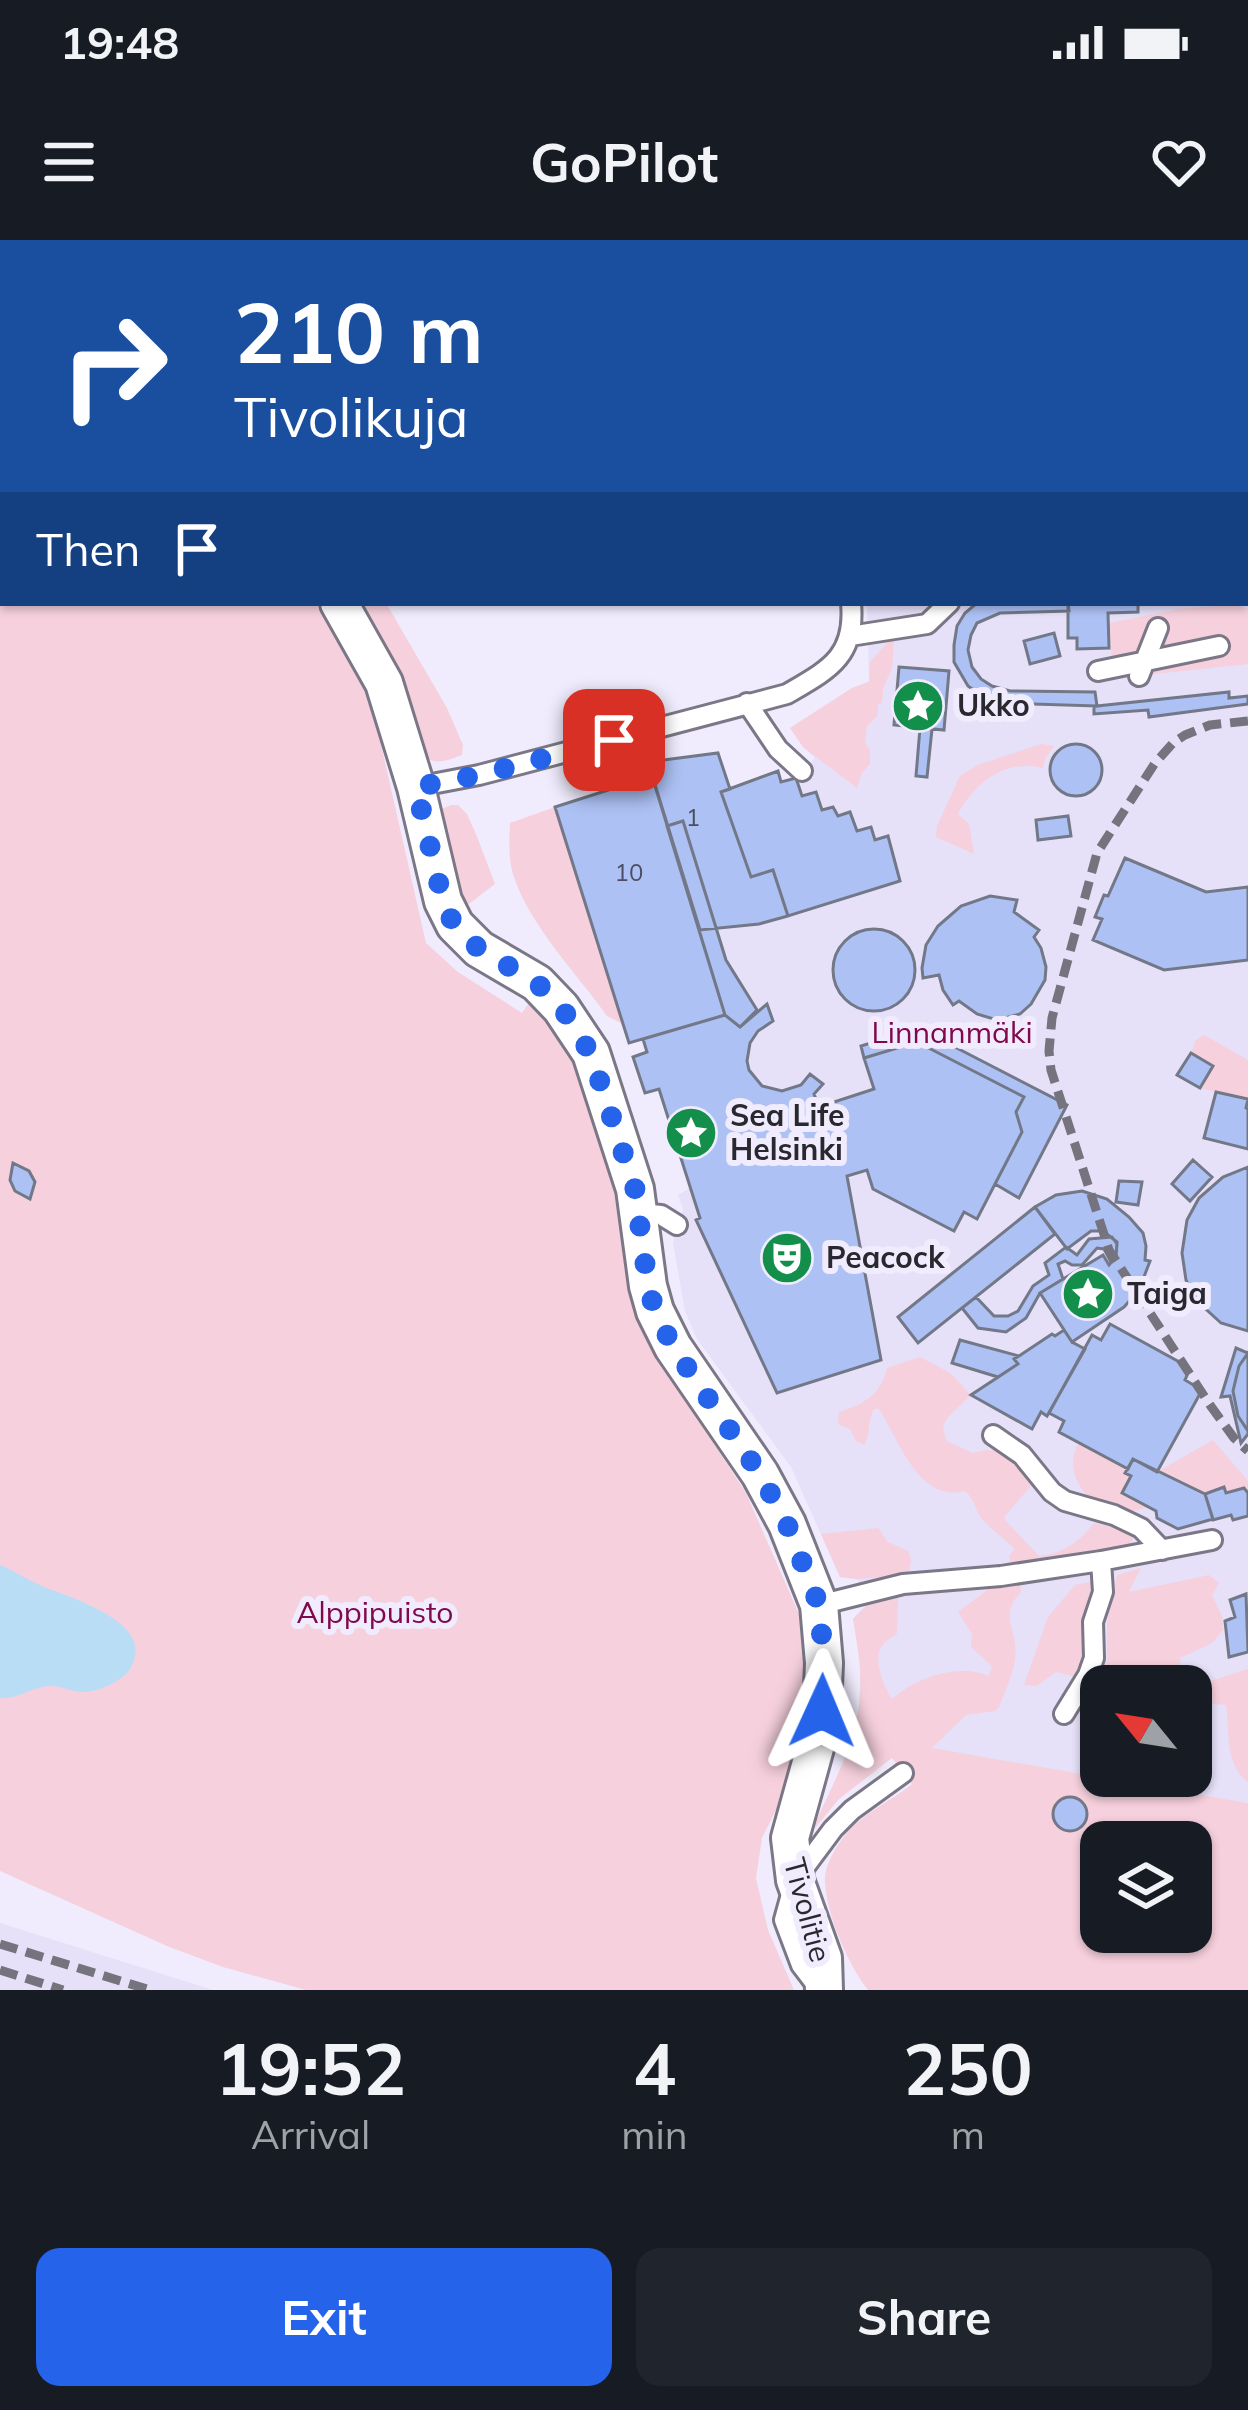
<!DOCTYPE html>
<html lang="en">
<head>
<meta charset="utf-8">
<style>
  body { margin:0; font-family:Mulish,sans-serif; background:#20242c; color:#f1f3f6; height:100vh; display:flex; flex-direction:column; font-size:45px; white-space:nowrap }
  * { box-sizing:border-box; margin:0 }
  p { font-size:39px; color:#9ea1a6 }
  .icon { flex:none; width:66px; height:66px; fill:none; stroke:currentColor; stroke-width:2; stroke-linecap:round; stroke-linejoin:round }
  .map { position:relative; height:1750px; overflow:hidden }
  .sheet { display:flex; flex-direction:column; background:#171b24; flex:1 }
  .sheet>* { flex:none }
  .top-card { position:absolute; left:0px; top:0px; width:1248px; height:366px; box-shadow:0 3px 9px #0004; background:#1a4fa0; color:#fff; overflow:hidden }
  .needle { width:78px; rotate:300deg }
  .tools { position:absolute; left:1080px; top:1425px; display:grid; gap:24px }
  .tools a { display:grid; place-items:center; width:132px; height:132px; border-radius:24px; background:#171b24; box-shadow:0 3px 9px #0004; font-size:60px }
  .pin { position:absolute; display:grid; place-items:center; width:102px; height:102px; color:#fff; margin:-51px; border-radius:24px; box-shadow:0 6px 18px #0006 }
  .me { position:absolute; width:132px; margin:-66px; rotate:1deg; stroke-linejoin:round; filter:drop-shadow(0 0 9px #0008) }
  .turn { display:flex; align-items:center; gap:42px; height:252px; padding:0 36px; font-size:54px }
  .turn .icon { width:156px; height:156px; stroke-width:2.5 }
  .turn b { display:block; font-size:84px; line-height:102px }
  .then { display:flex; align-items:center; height:114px; padding:0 36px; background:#0003; gap:24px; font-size:45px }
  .eta { display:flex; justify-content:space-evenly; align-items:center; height:204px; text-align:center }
  .eta b { font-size:72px; font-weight:700; line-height:84px }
  .action { display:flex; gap:24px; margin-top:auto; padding:24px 36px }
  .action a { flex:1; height:138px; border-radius:24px; background:#2563eb; color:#fff; font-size:48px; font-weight:700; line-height:138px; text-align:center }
  .action a+a { background:#20242c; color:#f1f3f6 }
  .status { display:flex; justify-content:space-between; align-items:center; height:84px; padding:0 60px; background:#171b24; direction:ltr }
  .status svg { height:33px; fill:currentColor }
  header { display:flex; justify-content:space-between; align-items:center; height:156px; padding:0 36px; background:#171b24; font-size:54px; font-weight:700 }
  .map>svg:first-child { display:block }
  .built { fill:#e6e0f8; fill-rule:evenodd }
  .green { fill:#f6d0dd; fill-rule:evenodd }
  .water { fill:#baddf6 }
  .building { fill:#adc1f4; stroke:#727887; stroke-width:3 }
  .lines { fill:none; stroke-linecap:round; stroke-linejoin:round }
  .lane-casing { stroke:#7b7786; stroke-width:24 }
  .street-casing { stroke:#7b7786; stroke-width:42 }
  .lane { stroke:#fff; stroke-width:18 }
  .street { stroke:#fff; stroke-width:36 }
  .rail { stroke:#75737d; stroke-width:9; stroke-dasharray:18 9; stroke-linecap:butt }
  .route { stroke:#2563eb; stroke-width:21; stroke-dasharray:0 37.8 }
  .labels { text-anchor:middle; stroke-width:12; stroke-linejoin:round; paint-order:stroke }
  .number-label { font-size:24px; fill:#4a4e60 }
  .poi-label { font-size:30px; font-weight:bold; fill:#29282e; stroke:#f0ecfd; text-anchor:start }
  .park-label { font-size:30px; fill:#81094b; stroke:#f0ecfd }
  .street-label { font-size:30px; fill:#29282e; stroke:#f0ecfd }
</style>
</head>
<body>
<div class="status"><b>19:48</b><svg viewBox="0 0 49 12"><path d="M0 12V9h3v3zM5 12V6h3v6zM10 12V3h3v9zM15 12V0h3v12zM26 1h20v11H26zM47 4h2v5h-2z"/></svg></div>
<header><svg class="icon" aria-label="menu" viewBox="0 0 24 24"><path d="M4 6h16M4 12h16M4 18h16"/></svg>GoPilot<svg class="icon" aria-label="heart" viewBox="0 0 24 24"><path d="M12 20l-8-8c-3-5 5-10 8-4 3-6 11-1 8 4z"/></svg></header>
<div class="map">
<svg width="1248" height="1750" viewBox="0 0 1248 1750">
  <rect width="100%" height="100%" fill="#f0ecfd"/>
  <path class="built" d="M831 0H1248V1563L853 1495 859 1464 861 1425 853 1379 866 1365 858 1340 840 1337 791 1227 697 1099 685 1071 673 1003 683 969 678 955 690 948 660 849 645 853 633 817 646 812 643 800 629 803 555 567 652 536 668 586 721 552 778 531 782 542 796 538 815 518 803 507 790 488 852 448 869 441 867 363H1245V3H831ZM1101 1446H1191V1536H1101Z
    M0 1683 213 1750H0Z"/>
  <path class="green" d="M0 294 3 295V363H315L370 456 426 703 458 732 522 773 531 760 567 803 594 869 614 951 627 1032 640 1079 656 1115 746 1253 802 1381 810 1426 805 1491 786 1550 762 1598 756 1638 768 1690 794 1750H306L223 1727 167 1706 0 1631Z
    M359 363H386L447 468 463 505 462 515C451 519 436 526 426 517 416 508 416 476 412 463 398 428 377 395 359 363Z
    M1231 365 1248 368V424L1146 435 1144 414 1112 422 1109 383 1179 369Z
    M889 401H894L892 428 883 449 882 463 878 464V475L867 486 865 503 870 510V523L861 535 857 548 803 507 790 488 852 448 869 442 870 422Z
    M1041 504 1054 506 1045 519 1043 528C1005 519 975 542 958 574L969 584 974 614 936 597 937 586 960 536 978 525Z
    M451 565H458L467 574 476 594 495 644 461 670 437 571Z
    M555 567 623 784 607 776C578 735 532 688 515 640 508 621 509 603 510 583Z
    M1204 795 1248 820V859L1200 848 1212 826 1191 813 1196 800Z
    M920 1117 950 1133 971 1155 948 1177 943 1186 946 1201 973 1213 986 1210 998 1211 1018 1228 1031 1246 1005 1276V1280L1039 1316C1063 1314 1080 1301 1094 1283L1129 1291 1133 1298 1130 1307 1011 1325 1009 1316 1015 1309C1007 1301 986 1285 982 1279 974 1268 976 1261 965 1251 918 1263 899 1199 879 1169H874C867 1181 871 1195 864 1205L856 1201 850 1189 838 1184 839 1172C863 1165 882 1154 887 1128Z
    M1213 1200 1248 1241V1253L1244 1248 1226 1253 1224 1247 1205 1254 1157 1232Z
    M1079 1202 1128 1229 1131 1236 1123 1253 1148 1267 1134 1271 1094 1263C1076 1245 1066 1227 1079 1202Z
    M878 1288 888 1302 908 1311 911 1320 909 1335 858 1339 840 1337 821 1294Z
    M1141 1328 1129 1352 1209 1335 1219 1343 1212 1355 1222 1376 1223 1390 1212 1403 1180 1418 1181 1446H1101V1485L1096 1444 1107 1421V1383L1117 1335Z
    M1015 1341 1020 1345 1021 1352C997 1377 1019 1390 1015 1418 1013 1435 1005 1451 999 1467L995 1471 966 1475 932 1508 1248 1563V1750H868C848 1725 824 1670 825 1637 826 1623 836 1607 845 1595 862 1574 891 1561 912 1544L892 1518 839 1559 810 1594C828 1553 853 1511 859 1467 863 1437 858 1408 853 1379 866 1365 879 1353 898 1357L897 1393C892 1398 884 1401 881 1407 873 1421 884 1447 892 1459 917 1437 959 1423 989 1436L992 1426 971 1407 972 1394 958 1372 990 1348ZM1101 1602H1191V1692H1101Z
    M1091 1342C1092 1355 1087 1361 1085 1373 1081 1398 1086 1412 1076 1437L1056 1432 1037 1446 1024 1445 1048 1377 1075 1345Z
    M1248 1429V1542C1224 1524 1230 1492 1226 1465L1207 1463 1191 1465V1447Z"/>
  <path class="water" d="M0 1325C15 1331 27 1340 42 1346 71 1358 159 1383 130 1429 122 1442 95 1453 81 1452 71 1451 63 1447 53 1446 34 1445 18 1460 0 1458Z"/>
  <path class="building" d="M1245 48H1248V284H1245Z
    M977 363H1068L1069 371 1000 373 977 383 971 395 968 410 972 427 981 439 992 446 1010 451 1095 452 1097 466 1004 463 981 455 968 446 954 422V405L957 386 965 373Z
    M1068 363H1138V372L1108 373 1109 408 1077 409V398H1068Z
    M1054 393 1060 416 1030 424 1024 401Z
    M899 427 949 431 944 490 894 485Z
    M1229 452V458L1248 456V464L1149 477 1148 470 1094 474V467L1097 466Z
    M920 488 932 489 927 537 916 536Z
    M1050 530a26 26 0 1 1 52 0a26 26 0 1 1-52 0Z
    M718 513 730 549 721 552 751 637 773 630 788 676 759 684 700 690 648 522Z
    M778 531 781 542 796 538 802 556 816 552 822 570 833 567 838 576 850 572 857 591 871 587 875 600 888 596 900 641 788 676 773 630 751 637 721 552Z
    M652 536 725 775 629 803 555 567Z
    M1068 576 1071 596 1038 600 1036 580Z
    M683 581 726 720 757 770 740 787 725 775 667 586Z
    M1125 618 1206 652 1248 647V720L1164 730 1093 700 1102 679 1095 677 1104 655 1108 656Z
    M990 656 1017 660 1014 672 1039 690 1034 697 1041 708 1046 727 1045 740 1031 764 1020 774 997 780 977 774 959 761 953 765 943 750 939 735 923 738 922 728 926 705 938 686 961 666Z
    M833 730a41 41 0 1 1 82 0a41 41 0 1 1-82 0Z
    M767 764 773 781 758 791 750 803 747 821 749 830 762 846 782 851 801 845 810 834 823 844 814 854 819 867 874 849 864 818 917 802 1024 857 1016 872 1022 892 995 944 977 979 964 972 954 991 873 949 867 930 847 936 881 1120 777 1153 696 980 700 978 659 849 645 853 633 817 647 812 643 799 725 775 740 787Z
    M918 788 1067 865 1019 958 995 944 1022 892 1016 872 1024 857 917 802 864 818 861 806Z
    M1191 813 1213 826 1200 848 1177 835Z
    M1216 852 1248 859 1246 868 1248 869V909L1204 898Z
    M1193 920 1212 937 1190 961 1172 944Z
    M13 923 29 931 35 942 30 959 15 951 10 940Z
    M1248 927V1091L1221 1083 1197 1061 1186 1040 1182 1013 1187 980 1199 958 1223 937Z
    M1119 941 1142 942 1138 965 1116 962Z
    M1082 951 1107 959 1129 977 1143 993 1146 1006 1145 1020 1150 1021 1139 1050 1124 1067 1072 1102 1040 1053 1103 1015 1109 1025 1116 1017 1117 1002 1103 991H1091L1067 1009 1035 967 1056 955Z
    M1035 967 1055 994 918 1103 898 1077Z
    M1112 997 1117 1004 1116 1017 1111 1022 1104 1009 1097 1008 1082 1025H1072L1065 1021 1058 1024 1063 1039 1040 1053 1026 1078 1006 1092 978 1088 962 1068 976 1057 994 1076H1008L1018 1071 1033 1046 1049 1035 1045 1023 1066 1007 1077 1015 1089 999Z
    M1110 1084 1183 1124 1189 1131 1185 1140 1202 1150 1157 1232 1133 1219 1128 1229 1059 1192 1064 1181 1049 1173 1092 1095 1101 1100Z
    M1064 1090 1072 1102 1085 1109 1047 1176 1041 1172 1032 1189 971 1155 1018 1124 1014 1119 1019 1116 1052 1094 1055 1096Z
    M960 1100 1019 1116 1014 1119 1018 1124 998 1137 952 1123Z
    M1236 1108 1248 1113V1194L1241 1203 1230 1156 1221 1157Z
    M1248 1113V1191L1238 1176 1233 1151 1239 1126Z
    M1133 1219 1205 1254 1213 1279 1178 1289 1157 1278 1156 1271 1122 1253 1131 1236 1125 1233Z
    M1224 1247 1226 1253 1244 1248 1248 1253V1276L1233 1280 1231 1275 1213 1280 1205 1254Z
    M1246 1354 1248 1412 1229 1417 1225 1381 1235 1377 1230 1360Z
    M1053 1574a17 17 0 1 1 34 0a17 17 0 1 1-34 0Z"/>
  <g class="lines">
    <g class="lane-casing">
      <path id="lane" d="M13 0 14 3
        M95 0 96 3
        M0 106 3 105
        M0 197 3 196
        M0 256 3 258
        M1245 306 1248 305
        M850 396 927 384 949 363
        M1098 431 1219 406
        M1139 436 1158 388
        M747 463 778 509 802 531
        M416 547 479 535 787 454C828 430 856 417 851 363
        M639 973 661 975 677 985
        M993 1195 1022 1215 1052 1252 1065 1261 1114 1275 1141 1288 1162 1310
        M819 1365 903 1344 1001 1336 1101 1321 1212 1300
        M1064 1474 1088 1435 1094 1418 1093 1382 1103 1352 1101 1321
        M820 1750 801 1725 784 1680 795 1640 833 1589 852 1570 903 1533"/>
    </g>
    <g class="street-casing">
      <path id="street" d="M185 0 186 3
        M339 363 384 443 416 547 443 661 455 685 479 709 537 743 561 768 591 813 635 949 648 1046 655 1071 673 1107 760 1234 787 1284 819 1365 824 1423 822 1471 815 1508 790 1598 795 1640 823 1718 824 1750"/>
    </g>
    <use href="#lane" class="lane"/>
    <use href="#street" class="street"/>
    <path class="rail" d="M1248 481 1210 485 1185 495 1174 502 1155 523 1097 613 1052 778 1049 811 1051 830 1109 1010 1210 1165 1234 1198 1248 1211
      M0 1704 150 1750
      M0 1730 63 1750"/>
  </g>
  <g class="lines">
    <path class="route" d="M614 500 479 535 416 547 443 661 454 685 479 709 537 743 562 768 591 814 635 949 648 1046 655 1071 673 1107 760 1234 787 1284 819 1365 824 1423 822 1471"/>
  </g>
  <defs>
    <g id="sight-disc" transform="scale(2.7)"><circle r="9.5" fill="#148f4b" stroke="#f0ecfd"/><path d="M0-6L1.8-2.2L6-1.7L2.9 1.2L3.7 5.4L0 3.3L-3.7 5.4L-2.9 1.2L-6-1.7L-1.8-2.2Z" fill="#fff"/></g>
    <g id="theatre-disc" transform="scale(2.7)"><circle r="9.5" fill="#148f4b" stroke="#f0ecfd"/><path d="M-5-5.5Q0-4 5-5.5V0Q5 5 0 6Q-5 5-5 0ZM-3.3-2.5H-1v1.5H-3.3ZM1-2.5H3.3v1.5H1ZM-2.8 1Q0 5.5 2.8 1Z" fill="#fff"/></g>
  </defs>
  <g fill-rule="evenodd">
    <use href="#sight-disc" x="918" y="466"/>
    <use href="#sight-disc" x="691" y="893"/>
    <use href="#theatre-disc" x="787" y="1018"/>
    <use href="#sight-disc" x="1088" y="1054"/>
  </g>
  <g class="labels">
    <g class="number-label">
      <text x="693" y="586">1</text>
      <text x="629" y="641">10</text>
    </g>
    <g class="poi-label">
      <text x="957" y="476">Ukko</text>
      <text x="730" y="886">Sea Life<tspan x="730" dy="34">Helsinki</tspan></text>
      <text x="826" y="1028">Peacock</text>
      <text x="1127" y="1064">Taiga</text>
    </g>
    <g class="park-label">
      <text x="952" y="803">Linnanmäki</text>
      <text x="375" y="1383">Alppipuisto</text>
    </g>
    <g class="street-label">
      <text transform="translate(807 1670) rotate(75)" y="10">Tivolitie</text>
    </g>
  </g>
</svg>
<div class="tools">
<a><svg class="needle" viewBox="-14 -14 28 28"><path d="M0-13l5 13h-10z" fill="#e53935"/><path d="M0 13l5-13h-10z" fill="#9ea1a6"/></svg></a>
<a><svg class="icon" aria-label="layers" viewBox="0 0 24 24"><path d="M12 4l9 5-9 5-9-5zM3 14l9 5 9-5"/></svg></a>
</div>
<div class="pin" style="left:614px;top:500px;background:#d93025"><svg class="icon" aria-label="arrive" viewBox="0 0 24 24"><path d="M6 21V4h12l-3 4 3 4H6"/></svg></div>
<svg class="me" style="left:822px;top:1471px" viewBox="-20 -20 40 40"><path d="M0-17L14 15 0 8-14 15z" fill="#2563eb" stroke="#fff" stroke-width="4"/></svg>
<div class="top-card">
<div class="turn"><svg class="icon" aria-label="right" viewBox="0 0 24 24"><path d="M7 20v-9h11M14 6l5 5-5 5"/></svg><div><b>210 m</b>Tivolikuja</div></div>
<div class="then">Then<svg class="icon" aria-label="arrive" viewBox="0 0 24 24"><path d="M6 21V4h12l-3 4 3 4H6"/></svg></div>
</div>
</div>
<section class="sheet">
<div class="eta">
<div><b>19:52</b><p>Arrival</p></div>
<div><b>4</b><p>min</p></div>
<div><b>250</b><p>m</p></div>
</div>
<div class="action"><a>Exit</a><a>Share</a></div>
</section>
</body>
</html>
